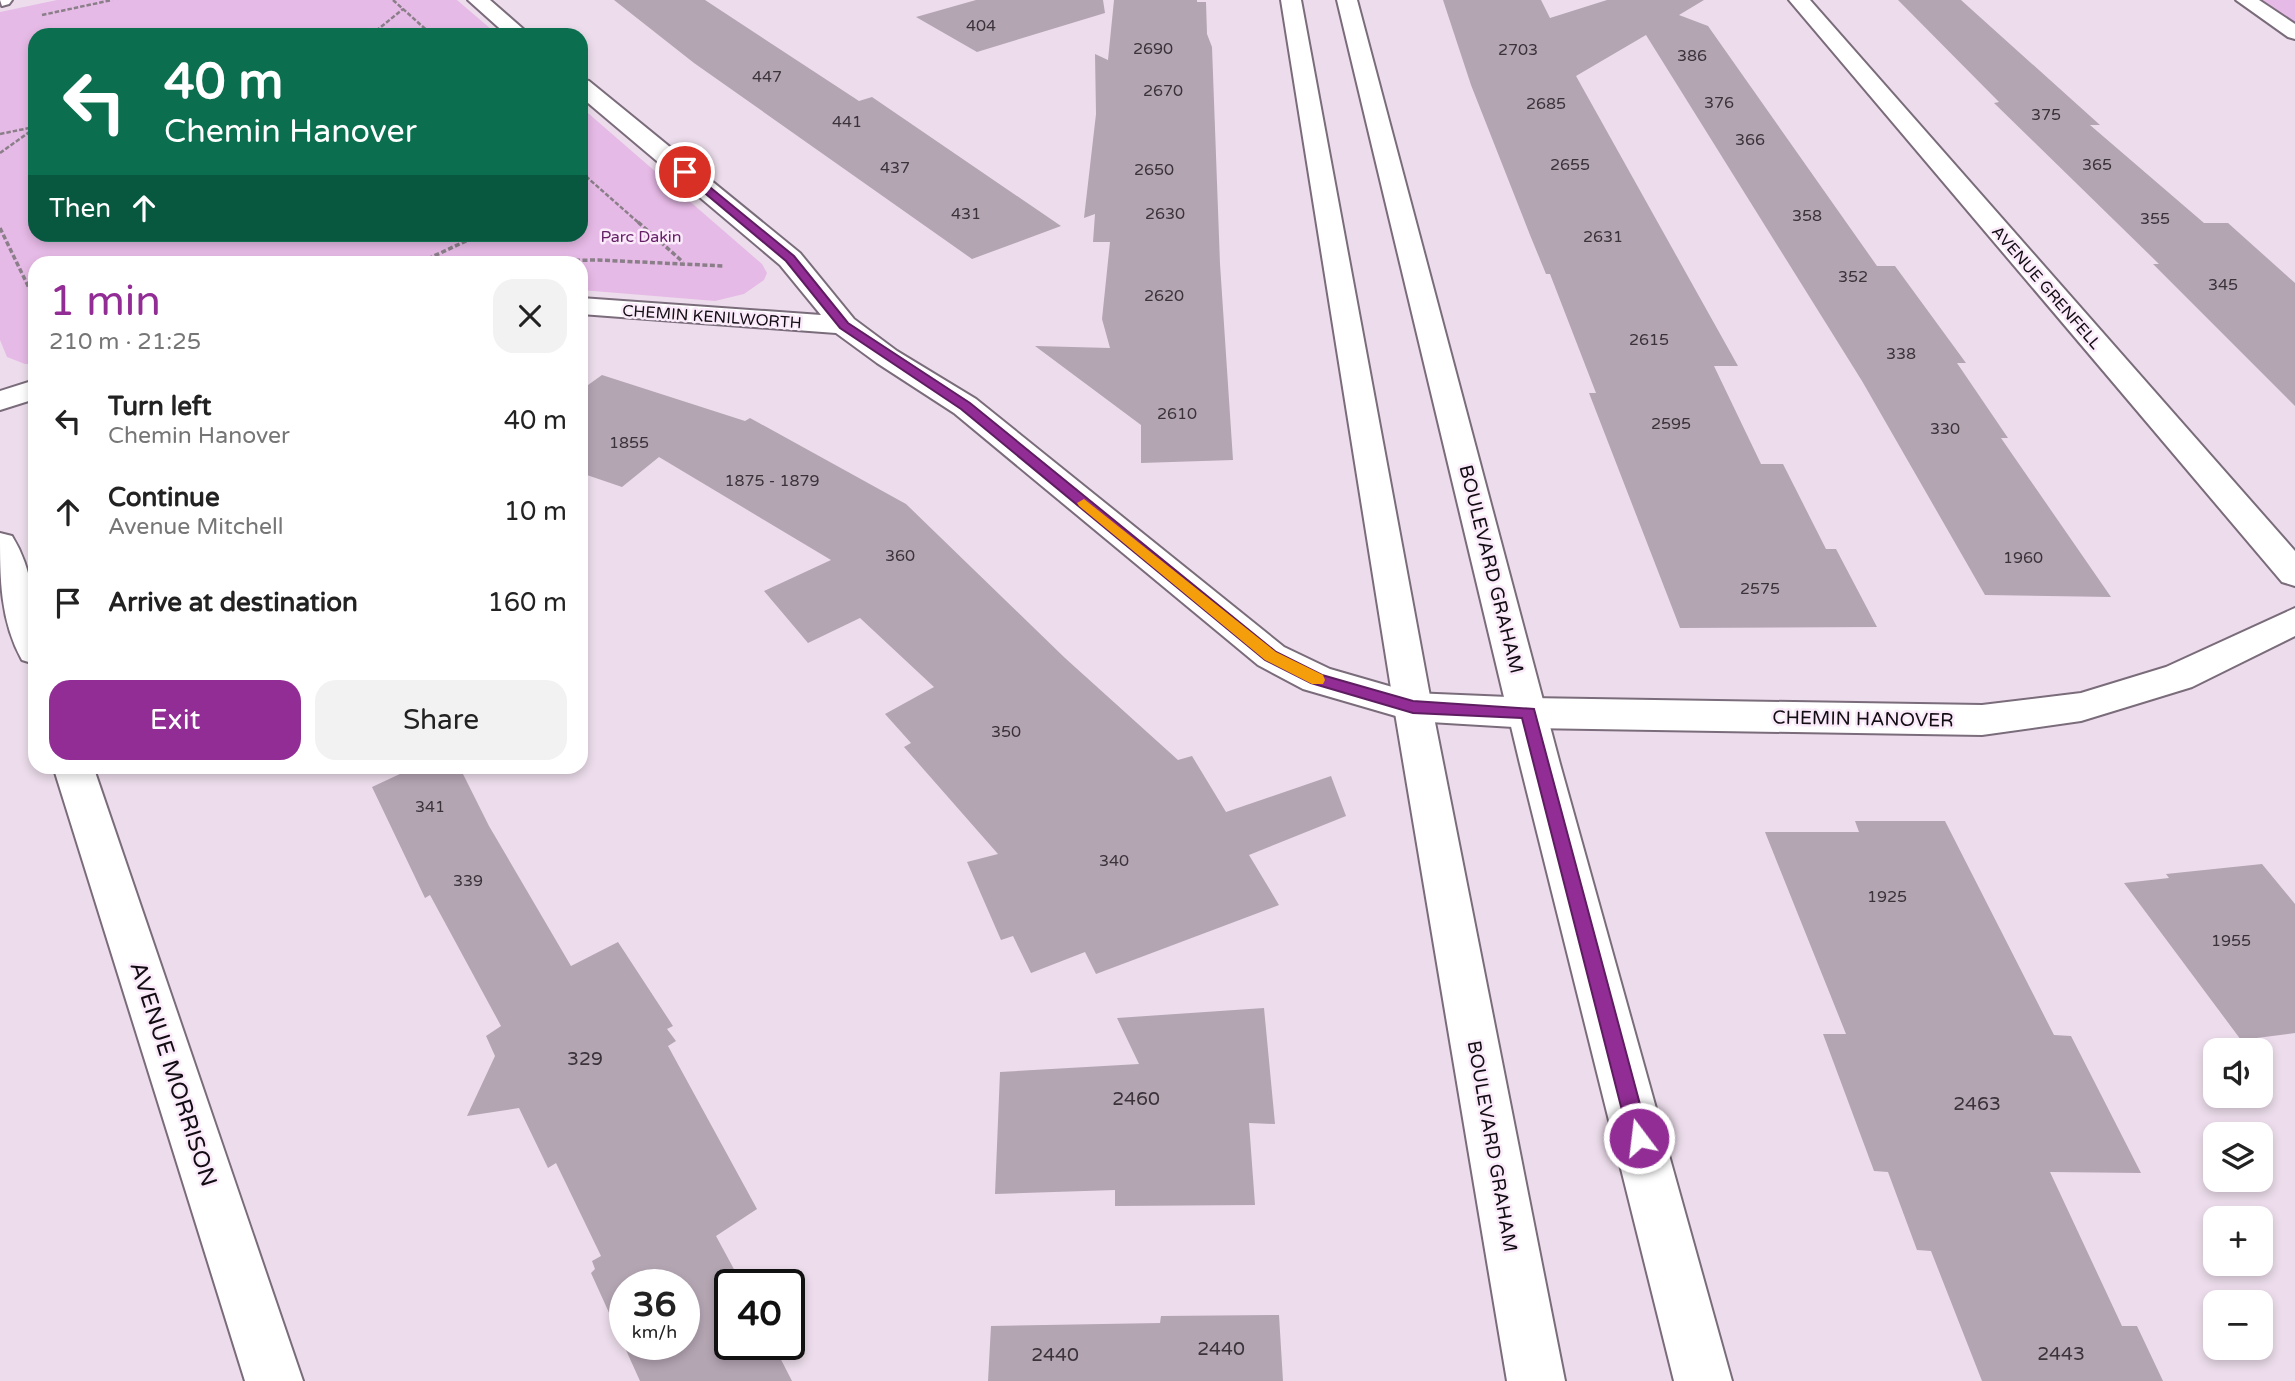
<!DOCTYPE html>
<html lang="en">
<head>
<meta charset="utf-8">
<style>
  body { margin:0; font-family:"Varela Round",sans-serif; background:#f2f2f2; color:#222; height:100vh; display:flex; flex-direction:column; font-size:26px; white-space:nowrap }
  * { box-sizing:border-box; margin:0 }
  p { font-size:23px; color:#767676 }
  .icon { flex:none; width:38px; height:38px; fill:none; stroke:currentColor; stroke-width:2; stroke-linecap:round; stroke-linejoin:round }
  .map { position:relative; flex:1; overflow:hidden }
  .side { position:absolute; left:28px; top:256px; width:560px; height:518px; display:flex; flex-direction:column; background:#fff; border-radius:21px; box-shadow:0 4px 10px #0003 }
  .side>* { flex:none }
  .hud { position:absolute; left:28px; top:28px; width:560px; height:214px; border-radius:21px; box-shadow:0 4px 10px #0003; background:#0b6e4f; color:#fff; overflow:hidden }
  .tools { position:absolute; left:2203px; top:1038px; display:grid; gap:14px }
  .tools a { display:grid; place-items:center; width:70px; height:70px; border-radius:14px; background:#fff; box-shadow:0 4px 10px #0003; font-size:35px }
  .speed { position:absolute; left:609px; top:1269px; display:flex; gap:14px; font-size:35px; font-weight:700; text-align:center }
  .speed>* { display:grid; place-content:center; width:91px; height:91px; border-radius:50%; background:#fff; box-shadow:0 4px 10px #0003; line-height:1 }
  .speed small { font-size:18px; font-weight:400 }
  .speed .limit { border:4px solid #111; border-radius:10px; background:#fff; color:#111 }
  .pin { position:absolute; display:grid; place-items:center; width:60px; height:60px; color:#fff; margin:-30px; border:4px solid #fff; border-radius:50%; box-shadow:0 2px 7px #0007 }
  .me { position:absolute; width:77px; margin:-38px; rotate:345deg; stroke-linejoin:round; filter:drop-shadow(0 0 5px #0008) }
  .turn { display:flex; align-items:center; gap:24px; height:147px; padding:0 21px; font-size:32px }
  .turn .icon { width:91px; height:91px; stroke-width:2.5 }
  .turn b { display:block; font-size:49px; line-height:60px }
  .then { display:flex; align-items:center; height:66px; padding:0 21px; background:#0003; gap:14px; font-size:26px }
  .round { display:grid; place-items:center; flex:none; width:74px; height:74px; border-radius:21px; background:#f2f2f2 }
  .headline { display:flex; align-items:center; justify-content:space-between; height:119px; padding:0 21px }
  h1 { font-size:42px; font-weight:600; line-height:52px; color:#912d94 }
  .button { display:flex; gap:14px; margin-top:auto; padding:14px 21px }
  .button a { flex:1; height:80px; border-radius:21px; background:#912d94; color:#fff; font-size:28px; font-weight:600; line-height:80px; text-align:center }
  .button a+a { background:#f2f2f2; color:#222 }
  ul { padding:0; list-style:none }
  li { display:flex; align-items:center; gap:21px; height:91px; padding:0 21px }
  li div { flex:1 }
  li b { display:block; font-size:26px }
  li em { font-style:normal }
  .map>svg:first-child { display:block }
  .green { fill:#e6bae6 }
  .building { fill:#b4a5b3; fill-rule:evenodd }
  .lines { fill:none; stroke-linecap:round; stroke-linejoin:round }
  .street-casing { stroke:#7a6c7a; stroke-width:4 }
  .secondary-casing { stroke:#7a6c7a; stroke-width:4 }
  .path-far1 { stroke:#8a7f89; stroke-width:2.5; stroke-dasharray:4.5 2; stroke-linecap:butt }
  .path { stroke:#8a7f89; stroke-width:3.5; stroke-dasharray:5 2.5; stroke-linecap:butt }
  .street { fill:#fff; fill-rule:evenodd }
  .secondary { fill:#fff; fill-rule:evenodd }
  .route { fill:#912d94; stroke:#5e1d60; stroke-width:2 }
  .slow { fill:#f59e0b }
  .labels { text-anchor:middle; stroke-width:5; stroke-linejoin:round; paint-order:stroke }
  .number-label { font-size:16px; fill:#3a333a }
  .far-park-label { font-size:16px; fill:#641f66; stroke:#faeafa }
  .far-street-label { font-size:16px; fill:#120d12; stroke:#faeafa }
  .street-label { font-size:19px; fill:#120d12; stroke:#faeafa }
  .near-number-label { font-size:19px; fill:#3a333a }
  .near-street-label { font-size:23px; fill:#120d12; stroke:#faeafa }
</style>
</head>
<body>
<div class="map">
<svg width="2295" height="1381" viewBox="0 0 2295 1381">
  <rect width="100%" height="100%" fill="#edddec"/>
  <path class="green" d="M57 0H457L498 35H35V234H581V107L762 264 767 273 764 280 744 294 715 301 581 290V262H35V364H25L7 357 0 340V12Z
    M2246 0H2295V33Z"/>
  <path class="building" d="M614 0H705L859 101 872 97 1061 226 972 259 694 63Z
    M976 0H1103L1105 13 977 52 916 17Z
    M1114 0H1197V2H1206L1207 34 1212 47 1220 264 1233 460 1141 463V425L1035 346 1110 348 1102 319 1110 242H1093L1095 214 1084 218 1096 114 1095 54 1108 60Z
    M1443 0H1541L1550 18 1607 0H1704L1679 15 1708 26 1877 266H1895L1966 363H1957L2008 438H2001L2111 597 1985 595 1862 381 1646 35 1576 76 1738 366H1714L1761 464H1783L1826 549H1836L1877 627 1680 628 1589 393H1596L1550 274H1546L1530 235 1471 85Z
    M1898 0H1961L2100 125H2090L2204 223H2228L2295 283V406L2153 264H2159L1994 103 1999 102Z
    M602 375 745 421 750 418 906 504 1065 658 1178 760 1192 756 1226 812 1331 776 1346 816 1249 855 1279 905 1096 974 1085 952 1031 973 1013 936 1001 940 967 862 998 854 904 747 911 743 885 714 934 687 860 618 808 643 764 591 831 560 659 457 622 487 581 473V390Z
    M417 766H459L489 826 571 966 618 942 673 1026 667 1029 676 1041 668 1046 757 1209 716 1236 742 1284H730V1344H773L792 1381H640L591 1273 595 1269 592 1261 601 1256 556 1163 548 1168 519 1108 467 1116 495 1056 486 1036 501 1026 430 895 425 898 372 787ZM625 1284H684V1344H625Z
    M1855 821H1945L2054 1035 2071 1036 2141 1173 2050 1172 2122 1326H2137L2163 1381H1982L1931 1251 1917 1250 1888 1172 1874 1171 1823 1034H1846L1765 832H1859Z
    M2262 864 2295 904V1033L2241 1040 2124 883 2169 878 2166 874Z
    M1264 1008 1275 1124 1249 1123 1255 1205 1115 1206V1190L995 1194 1000 1072 1139 1064 1117 1018Z
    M1279 1315 1283 1381H988L991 1326 1160 1323 1161 1316Z"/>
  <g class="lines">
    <g class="street-casing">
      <path id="street" d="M0 0H12L9 4 2 6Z
        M468 0H490L530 35H507Z
        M1789 0H1810L2295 551V586L2282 582Z
        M2236 0H2259L2295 24V39L2288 37Z
        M581 79 589 81 800 253 854 319 897 351 976 399 1284 647 1330 669 1413 693 1529 698 1982 705 2081 693 2166 667 2295 608V636L2192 687 2081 721 1982 735 1529 728 1413 721 1303 689 1258 665 954 413 877 363 836 333 581 314V298L821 315 780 265 581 97Z
        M35 380V399L0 410V391Z
        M0 533 12 536C37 576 35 619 35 664L22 660C0 620 0 578 0 533Z
        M53 766H93L303 1381H245Z"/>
    </g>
    <g class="secondary-casing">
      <path id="secondary" d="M1281 0H1301L1432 707 1565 1381H1507L1394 707Z
        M1337 0H1357L1560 764 1732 1381H1674L1520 764Z"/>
    </g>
    <path class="path-far1" d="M393 0 432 35
      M42 15 112 0
      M371 35 403 9
      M0 134 34 127
      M0 153 35 128
      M581 172 640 224"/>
    <path class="path" d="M638 222 683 262
      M0 228 30 290 35 315
      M421 262 481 234
      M455 262 598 260 724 266"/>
    <use href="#street" class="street"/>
    <use href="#secondary" class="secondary"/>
  </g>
  <path class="route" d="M682 170H689L794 256 848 323 970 403 1276 652 1322 675 1413 701 1534 709 1649 1138 1646 1145 1639 1148 1632 1145 1629 1138 1522 718 1413 713 1311 683 1265 660 961 409 840 328 786 261 682 174Z"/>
  <path class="slow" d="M1084 499 1276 652 1323 675 1325 680 1323 684H1312L1265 660 1079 506 1077 503Z"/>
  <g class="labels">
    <g class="number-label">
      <text x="981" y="31">404</text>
      <text x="1153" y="54">2690</text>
      <text x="1518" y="55">2703</text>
      <text x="1692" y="61">386</text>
      <text x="767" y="82">447</text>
      <text x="1163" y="96">2670</text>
      <text x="1719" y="108">376</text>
      <text x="1546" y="109">2685</text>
      <text x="2046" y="120">375</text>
      <text x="847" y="127">441</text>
      <text x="1750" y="145">366</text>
      <text x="1570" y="170">2655</text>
      <text x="2097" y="170">365</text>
      <text x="895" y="173">437</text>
      <text x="1154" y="175">2650</text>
      <text x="966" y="219">431</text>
      <text x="1165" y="219">2630</text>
      <text x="1807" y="221">358</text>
      <text x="2155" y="224">355</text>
      <text x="1603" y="242">2631</text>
      <text x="1853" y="282">352</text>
      <text x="2223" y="290">345</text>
      <text x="1164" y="301">2620</text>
      <text x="1649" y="345">2615</text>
      <text x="1901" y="359">338</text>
      <text x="1177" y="419">2610</text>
      <text x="1671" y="429">2595</text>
      <text x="1945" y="434">330</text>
      <text x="629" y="448">1855</text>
      <text x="772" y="486">1875 - 1879</text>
      <text x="900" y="561">360</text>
      <text x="2023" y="563">1960</text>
      <text x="1760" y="594">2575</text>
      <text x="1006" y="737">350</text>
      <text x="430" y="812">341</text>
      <text x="1114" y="866">340</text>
      <text x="468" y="886">339</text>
      <text x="1887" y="902">1925</text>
      <text x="2231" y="946">1955</text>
    </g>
    <g class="far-park-label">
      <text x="641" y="242">Parc Dakin</text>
    </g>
    <g class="far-street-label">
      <text transform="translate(2047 287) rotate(49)" y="6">AVENUE GRENFELL</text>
      <text transform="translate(712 316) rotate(4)" y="6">CHEMIN KENILWORTH</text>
    </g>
    <g class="street-label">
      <text transform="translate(1492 569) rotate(76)" y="7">BOULEVARD GRAHAM</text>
      <text transform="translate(1863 718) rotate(1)" y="7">CHEMIN HANOVER</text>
      <text transform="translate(1493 1146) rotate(80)" y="7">BOULEVARD GRAHAM</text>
    </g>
    <g class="near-number-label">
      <text x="585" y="1065">329</text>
      <text x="1136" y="1105">2460</text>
      <text x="1977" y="1110">2463</text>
      <text x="1221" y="1355">2440</text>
      <text x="2061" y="1360">2443</text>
      <text x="1055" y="1361">2440</text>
    </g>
    <g class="near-street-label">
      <text transform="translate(174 1074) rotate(72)" y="8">AVENUE MORRISON</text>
    </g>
  </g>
</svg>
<div class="tools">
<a><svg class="icon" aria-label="sound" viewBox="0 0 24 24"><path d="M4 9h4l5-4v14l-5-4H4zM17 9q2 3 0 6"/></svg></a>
<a><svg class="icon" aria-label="layers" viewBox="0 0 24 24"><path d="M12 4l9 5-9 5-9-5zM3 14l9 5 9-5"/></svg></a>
<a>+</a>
<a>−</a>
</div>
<div class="speed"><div>36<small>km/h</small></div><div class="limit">40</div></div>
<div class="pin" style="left:685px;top:172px;background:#d93025"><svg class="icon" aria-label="arrive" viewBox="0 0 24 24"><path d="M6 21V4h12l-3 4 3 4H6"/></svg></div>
<svg class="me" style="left:1639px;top:1138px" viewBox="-20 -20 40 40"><circle r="17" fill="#912d94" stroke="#fff" stroke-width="3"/><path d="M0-11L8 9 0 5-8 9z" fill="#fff"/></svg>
<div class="hud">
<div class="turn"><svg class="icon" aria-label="left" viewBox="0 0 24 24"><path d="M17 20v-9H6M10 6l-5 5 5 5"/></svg><div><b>40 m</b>Chemin Hanover</div></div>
<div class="then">Then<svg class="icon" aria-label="ahead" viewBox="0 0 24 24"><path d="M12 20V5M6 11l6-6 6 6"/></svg></div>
</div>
<section class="side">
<div class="headline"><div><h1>1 min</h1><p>210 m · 21:25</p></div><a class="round"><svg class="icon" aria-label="close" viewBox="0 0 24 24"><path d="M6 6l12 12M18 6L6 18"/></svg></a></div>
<ul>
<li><svg class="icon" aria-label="left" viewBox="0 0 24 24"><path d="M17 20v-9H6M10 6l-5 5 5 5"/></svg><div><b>Turn left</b><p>Chemin Hanover</p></div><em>40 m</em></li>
<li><svg class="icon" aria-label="ahead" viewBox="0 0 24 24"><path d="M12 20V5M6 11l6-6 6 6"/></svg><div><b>Continue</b><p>Avenue Mitchell</p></div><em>10 m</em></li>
<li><svg class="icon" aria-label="arrive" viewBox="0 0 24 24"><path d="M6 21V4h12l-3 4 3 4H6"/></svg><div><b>Arrive at destination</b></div><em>160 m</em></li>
</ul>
<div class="button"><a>Exit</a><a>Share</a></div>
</section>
</div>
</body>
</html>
